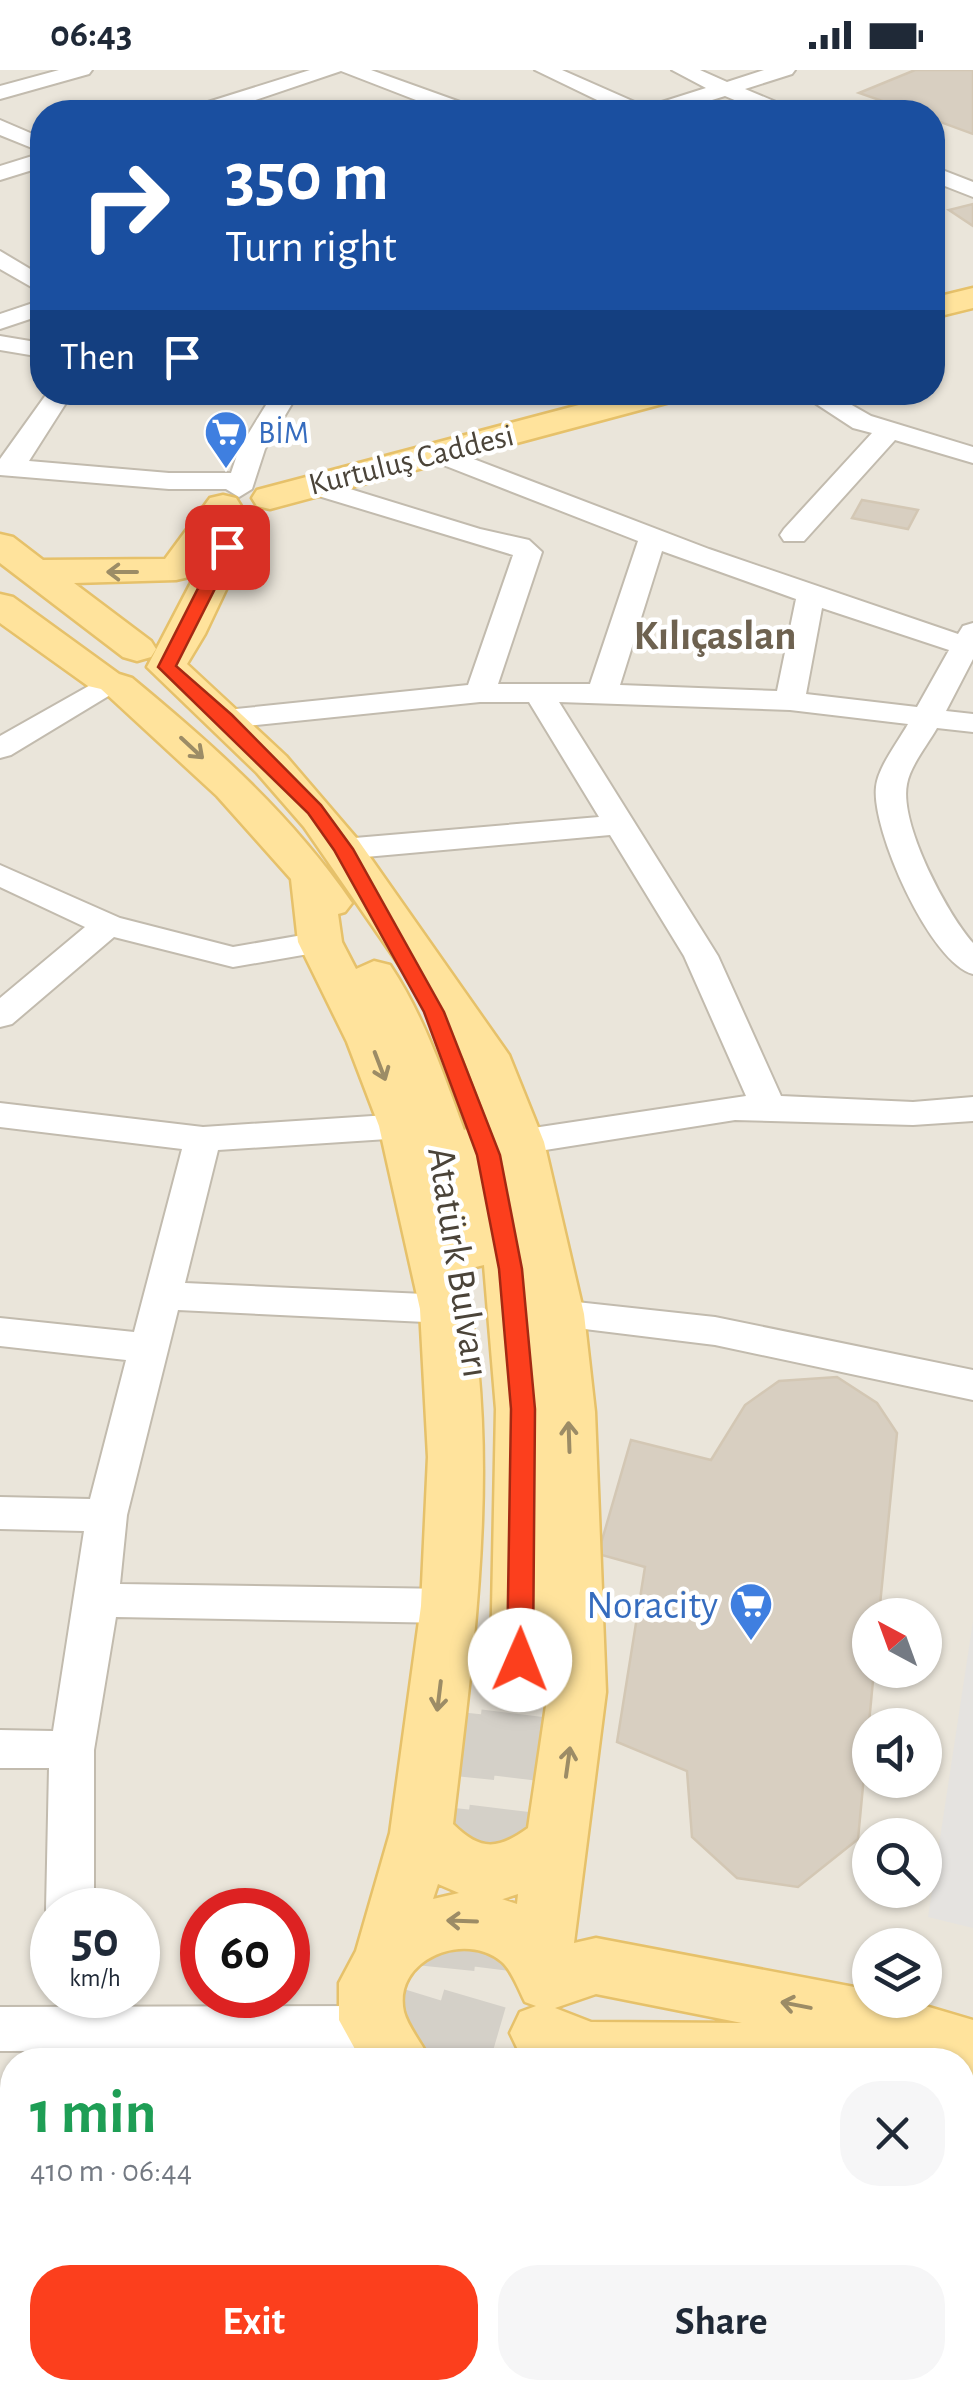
<!DOCTYPE html>
<html lang="en">
<head>
<meta charset="utf-8">
<style>
  body { margin:0; font-family:"Alegreya Sans",sans-serif; background:#f6f6f7; color:#1f2937; height:100vh; display:flex; flex-direction:column; font-size:38px; white-space:nowrap }
  * { box-sizing:border-box; margin:0 }
  p { font-size:32px; color:#747a83 }
  .icon { flex:none; width:55px; height:55px; fill:none; stroke:currentColor; stroke-width:2; stroke-linecap:round; stroke-linejoin:round }
  .map { position:relative; flex:1; overflow:hidden }
  .details { position:absolute; left:0px; top:1978px; width:975px; height:352px; display:flex; flex-direction:column; background:#fff; border-radius:40px 40px 0 0; box-shadow:0 2px 8px #0004 }
  .details>* { flex:none }
  .banner { position:absolute; left:30px; top:30px; width:915px; height:305px; border-radius:40px; box-shadow:0 2px 8px #0004; background:#1a4fa0; color:#fff; overflow:hidden }
  .needle { width:65px; rotate:319deg }
  .buttons { position:absolute; left:852px; top:1528px; display:grid; gap:20px }
  .buttons a { display:grid; place-items:center; width:90px; height:90px; border-radius:50%; background:#fff; box-shadow:0 2px 8px #0004; font-size:50px }
  .speed { position:absolute; left:30px; top:1818px; display:flex; gap:20px; font-size:50px; font-weight:700; text-align:center }
  .speed>* { display:grid; place-content:center; width:130px; height:130px; border-radius:50%; background:#fff; box-shadow:0 2px 8px #0004; line-height:1 }
  .speed small { font-size:25px; font-weight:400 }
  .speed .limit { border:15px solid #d22; background:#fff; color:#111 }
  .pin { position:absolute; display:grid; place-items:center; width:85px; height:85px; color:#fff; margin:-42px; border-radius:20px; box-shadow:0 5px 15px #0006 }
  .me { position:absolute; width:110px; margin:-55px; rotate:1deg; stroke-linejoin:round; filter:drop-shadow(0 0 8px #0008) }
  .turn { display:flex; align-items:center; gap:35px; height:210px; padding:0 30px; font-size:45px }
  .turn .icon { width:130px; height:130px; stroke-width:2.5 }
  .turn b { display:block; font-size:70px; line-height:85px }
  .then { display:flex; align-items:center; height:95px; padding:0 30px; background:#0003; gap:20px; font-size:38px }
  .round { display:grid; place-items:center; flex:none; width:105px; height:105px; border-radius:40px; background:#f6f6f7 }
  .overview { display:flex; align-items:center; justify-content:space-between; height:170px; padding:0 30px }
  h1 { font-size:60px; font-weight:700; line-height:75px; color:#1e9e55 }
  .button { display:flex; gap:20px; margin-top:auto; padding:20px 30px }
  .button a { flex:1; height:115px; border-radius:40px; background:#fc3f1d; color:#fff; font-size:40px; font-weight:700; line-height:115px; text-align:center }
  .button a+a { background:#f6f6f7; color:#1f2937 }
  .status { display:flex; justify-content:space-between; align-items:center; height:70px; padding:0 50px; background:#fff; direction:ltr }
  .status svg { height:28px; fill:currentColor }
  .map>svg:first-child { display:block }
  .residential { fill:#eae5da; fill-rule:evenodd }
  .commercial { fill:#f7ead8 }
  .green { fill:#d2eab5 }
  .parking { fill:#e5e3e0 }
  .building { fill:#d8cfc1; stroke:#d3c7b4; stroke-width:2.5 }
  .lines { fill:none; stroke-linecap:round; stroke-linejoin:round }
  .major-tunnel { stroke:#d4d0c8; stroke-width:64; stroke-dasharray:64 32; stroke-linecap:butt }
  .minor-casing { stroke:#c2bbae; stroke-width:4 }
  .major-casing { stroke:#e6c16a; stroke-width:5 }
  .minor { fill:#fff; fill-rule:evenodd }
  .major { fill:#ffe39c; fill-rule:evenodd }
  .oneway { stroke:#9c8c66 }
  .route { fill:#fc3f1d; stroke:#a42913; stroke-width:2.5 }
  .labels { text-anchor:middle; stroke-width:9; stroke-linejoin:round; paint-order:stroke }
  .far-shop-label { font-size:32px; fill:#366cbe; stroke:#fff; text-anchor:start }
  .far-street-label { font-size:32px; fill:#4b4439; stroke:#fff }
  .street-label { font-size:40px; fill:#4b4439; stroke:#fff }
  .shop-label { font-size:40px; fill:#366cbe; stroke:#fff; text-anchor:end }
  .far-district-label { font-size:42px; font-weight:bold; fill:#6e6250; stroke:#fff }
</style>
</head>
<body>
<div class="status"><b>06:43</b><svg viewBox="0 0 49 12"><path d="M0 12V9h3v3zM5 12V6h3v6zM10 12V3h3v9zM15 12V0h3v12zM26 1h20v11H26zM47 4h2v5h-2z"/></svg></div>
<div class="map">
<svg width="973" height="2329" viewBox="0 0 973 2329">
  <rect width="100%" height="100%" fill="#f6f3ec"/>
  <path class="residential" d="M0 0H973V2329H0ZM42 42H932V322H42ZM870 1545H925V1600H870ZM870 1655H925V1710H870ZM870 1765H925V1820H870ZM52 1840H138V1925H52ZM202 1840H288V1925H202ZM870 1875H925V1930H870ZM12 1990H962V2318H12Z"/>
  <path class="commercial" d="M0 2043H12V2318H186L182 2329H0Z"/>
  <path class="green" d="M963 2042 973 2043V2329H475L479 2318H962Z"/>
  <path class="parking" d="M973 1551V1858L928 1847Z"/>
  <path class="building" d="M915 0H973V64L932 49V42H914L859 23Z
    M973 134V156L949 140Z
    M862 430 918 440 908 459 852 448Z
    M837 1307 877 1333 897 1363 879 1545H870V1600H874L858 1769 798 1817 737 1808 692 1767 687 1701 617 1672 645 1497 598 1484 631 1370 711 1390 745 1335 779 1311Z"/>
  <g class="lines">
    <path class="major-tunnel" d="M417 1990 441 1912 475 1582
      M457 1990 480 1911 520 1590"/>
    <g class="minor-casing">
      <path id="minor" d="M59 0H92L89 4 0 29V16Z
        M310 0H371L474 37 477 42H447L341 1 220 42H189L192 37Z
        M535 0H562L646 37 706 18 672 0H700L727 12 764 0H795L792 4 745 19 788 37 790 42H763L725 26 673 42H622Z
        M0 50 42 68V82L0 65Z
        M42 83V97L0 110V96Z
        M932 96 973 112V127L932 111Z
        M0 181 42 206V223L0 199Z
        M42 230V245L0 259V244Z
        M0 266 42 273V287L0 280Z
        M48 322H73L29 391 169 403H231L239 379 274 322H299L265 379 252 419 239 427 226 419H169L0 405V389Z
        M798 322H829L871 346 973 377V393L895 370 804 471H784L780 465 784 459 872 363 853 358Z
        M437 375 709 479 958 564 963 556 973 553V589L946 641 973 644V662L937 658C928 674 910 696 907 714 899 754 947 844 973 873V904C930 893 871 759 876 717 878 697 898 672 908 654L790 640 559 632 718 886 781 1026 913 1032 973 1027V1051L913 1055 735 1050 520 1084 507 1081 502 1072 507 1063 520 1060 746 1026 684 886 610 765 343 789 332 786 327 779 332 772 343 769 599 747 529 632H480L226 658 215 655 211 649 215 643 226 640 468 615 513 485 302 421 298 415 311 407 480 459 529 470 542 482 498 614H590L638 471 428 389 424 383 428 377ZM662 481 796 529 777 621 620 615ZM822 538 949 580 917 637 806 624Z
        M110 604 120 607 125 613 120 619 11 685 0 688V666Z
        M0 795 120 848 233 877 320 862 332 865 337 872 332 879 320 882 233 897 114 867 12 954 0 957V928L85 857 0 817Z
        M0 1033 203 1057 403 1044 416 1048 421 1056 416 1064 403 1068 218 1080 185 1213 446 1225 460 1229 465 1239 460 1249 446 1253 178 1240 127 1445 120 1514 450 1519 465 1524 471 1536 465 1548 450 1553 116 1547 94 1680V1840H52V1853L46 1840 49 1698H0V1660L53 1661 84 1461 0 1459V1427L90 1429 126 1290 0 1276V1248L134 1262 182 1079 0 1057Z
        M558 1230 715 1247 973 1300V1330L715 1275 544 1254 539 1244 544 1234Z
        M374 1936 391 1942 398 1958 391 1974 374 1980 0 1981V1937Z"/>
    </g>
    <g class="major-casing">
      <path id="major" d="M973 218V238L932 248V228Z
        M628 322H686L681 329 270 439 257 436 252 428 257 420Z
        M223 425 236 428 241 436 237 442 253 444 258 452 205 564 187 594 286 686 358 770 509 985 544 1072 584 1244 595 1342 606 1622 574 1873 596 1868 870 1920V1930H905L973 1950V2010L962 2007V1990H535L520 1984 510 1963 520 1942 536 1936 525 1932C519 1920 512 1901 502 1892 465 1860 392 1890 404 1942 408 1957 423 1975 430 1990H361L339 1950V1913L356 1881 390 1763 421 1536 428 1387 420 1239 379 1056 347 972 298 872 291 809 217 726 101 619 88 616 0 553V524L13 527 119 604 132 608C213 675 292 745 352 833L345 842 338 844 342 872 356 899 374 891 390 895C424 946 443 1003 464 1060L482 1053 489 1055 463 987 304 757 257 703 147 597 206 484 189 507 176 510 74 513 151 571 156 579 151 587 137 591 123 587 0 493V464L13 467 43 490 165 489 210 428ZM484 1195 496 1339 491 1590 499 1607 520 1613 541 1607 547 1594 548 1622 528 1758C498 1780 480 1781 453 1754 474 1572 503 1381 463 1200ZM438 1814 459 1823 433 1829ZM518 1824 517 1834 502 1829H503ZM596 1924 742 1953 591 1952 555 1938Z
        M226 2318H394L390 2329H222Z
        M397 2318H469L465 2329H393Z"/>
    </g>
    <use href="#minor" class="minor"/>
    <use href="#major" class="major"/>
  </g>
  <defs><path id="oneway-shaft" d="M-6 0H5M1.5-3L5.5 0L1.5 3" fill="none" stroke-width="1.6" stroke-linecap="round" stroke-linejoin="round" transform="scale(2.5)"/></defs>
  <g class="oneway">
    <use href="#oneway-shaft" transform="translate(122 502) rotate(180)"/>
    <use href="#oneway-shaft" transform="translate(192 678) rotate(43)"/>
    <use href="#oneway-shaft" transform="translate(380 996) rotate(69)"/>
    <use href="#oneway-shaft" transform="translate(569 1367) rotate(-92)"/>
    <use href="#oneway-shaft" transform="translate(439 1626) rotate(97)"/>
    <use href="#oneway-shaft" transform="translate(568 1692) rotate(-82)"/>
    <use href="#oneway-shaft" transform="translate(462 1851) rotate(-178)"/>
    <use href="#oneway-shaft" transform="translate(796 1935) rotate(-169)"/>
  </g>
  <path class="route" d="M227 472 236 477 176 596 232 645 321 735 353 779 444 942 500 1085 522 1199 535 1339 533 1590 529 1597 520 1600 510 1597 507 1590 511 1339 499 1199 477 1085 424 942 334 780 308 743 158 597 219 477Z"/>
  <defs>
    <g id="supermarket-pin" transform="scale(2.25)"><path d="M0 17L-7.5 6A9.5 9.5 0 1 1 7.5 6Z" fill="#3f7fe0" stroke="#fff"/><path d="M-6-5.5h2.5l.6 2H6L4.5 2H-2.5L-4.4-4H-6ZM-1.5 3.2a1.3 1.3 0 1 0 .1 0ZM3 3.2a1.3 1.3 0 1 0 .1 0Z" fill="#fff"/></g>
  </defs>
  <g fill-rule="evenodd">
    <use href="#supermarket-pin" x="226" y="362"/>
    <use href="#supermarket-pin" x="751" y="1534"/>
  </g>
  <g class="labels">
    <g class="far-shop-label">
      <text x="258" y="373">BİM</text>
    </g>
    <g class="far-street-label">
      <text transform="translate(411 389) rotate(-14)" y="11">Kurtuluş Caddesi</text>
    </g>
    <g class="street-label">
      <text transform="translate(460 1192) rotate(81)" y="14">Atatürk Bulvarı</text>
    </g>
    <g class="shop-label">
      <text x="718" y="1548">Noracity</text>
    </g>
    <g class="far-district-label">
      <text x="715" y="579">Kılıçaslan</text>
    </g>
  </g>
</svg>
<div class="buttons">
<a><svg class="needle" viewBox="-14 -14 28 28"><path d="M0-13l5 13h-10z" fill="#e53935"/><path d="M0 13l5-13h-10z" fill="#747a83"/></svg></a>
<a><svg class="icon" aria-label="sound" viewBox="0 0 24 24"><path d="M4 9h4l5-4v14l-5-4H4zM17 9q2 3 0 6"/></svg></a>
<a><svg class="icon" aria-label="search" viewBox="0 0 24 24"><circle cx="10" cy="10" r="6"/><path d="M15 15l6 6"/></svg></a>
<a><svg class="icon" aria-label="layers" viewBox="0 0 24 24"><path d="M12 4l9 5-9 5-9-5zM3 14l9 5 9-5"/></svg></a>
</div>
<div class="speed"><div>50<small>km/h</small></div><div class="limit">60</div></div>
<div class="pin" style="left:227px;top:477px;background:#d93025"><svg class="icon" aria-label="arrive" viewBox="0 0 24 24"><path d="M6 21V4h12l-3 4 3 4H6"/></svg></div>
<svg class="me" style="left:520px;top:1590px" viewBox="-20 -20 40 40"><circle r="19" fill="#fff"/><path d="M0-13L10 11 0 6-10 11z" fill="#fc3f1d"/></svg>
<div class="banner">
<div class="turn"><svg class="icon" aria-label="right" viewBox="0 0 24 24"><path d="M7 20v-9h11M14 6l5 5-5 5"/></svg><div><b>350 m</b>Turn right</div></div>
<div class="then">Then<svg class="icon" aria-label="arrive" viewBox="0 0 24 24"><path d="M6 21V4h12l-3 4 3 4H6"/></svg></div>
</div>
<section class="details">
<div class="overview"><div><h1>1 min</h1><p>410 m · 06:44</p></div><a class="round"><svg class="icon" aria-label="close" viewBox="0 0 24 24"><path d="M6 6l12 12M18 6L6 18"/></svg></a></div>
<div class="button"><a>Exit</a><a>Share</a></div>
</section>
</div>
</body>
</html>
